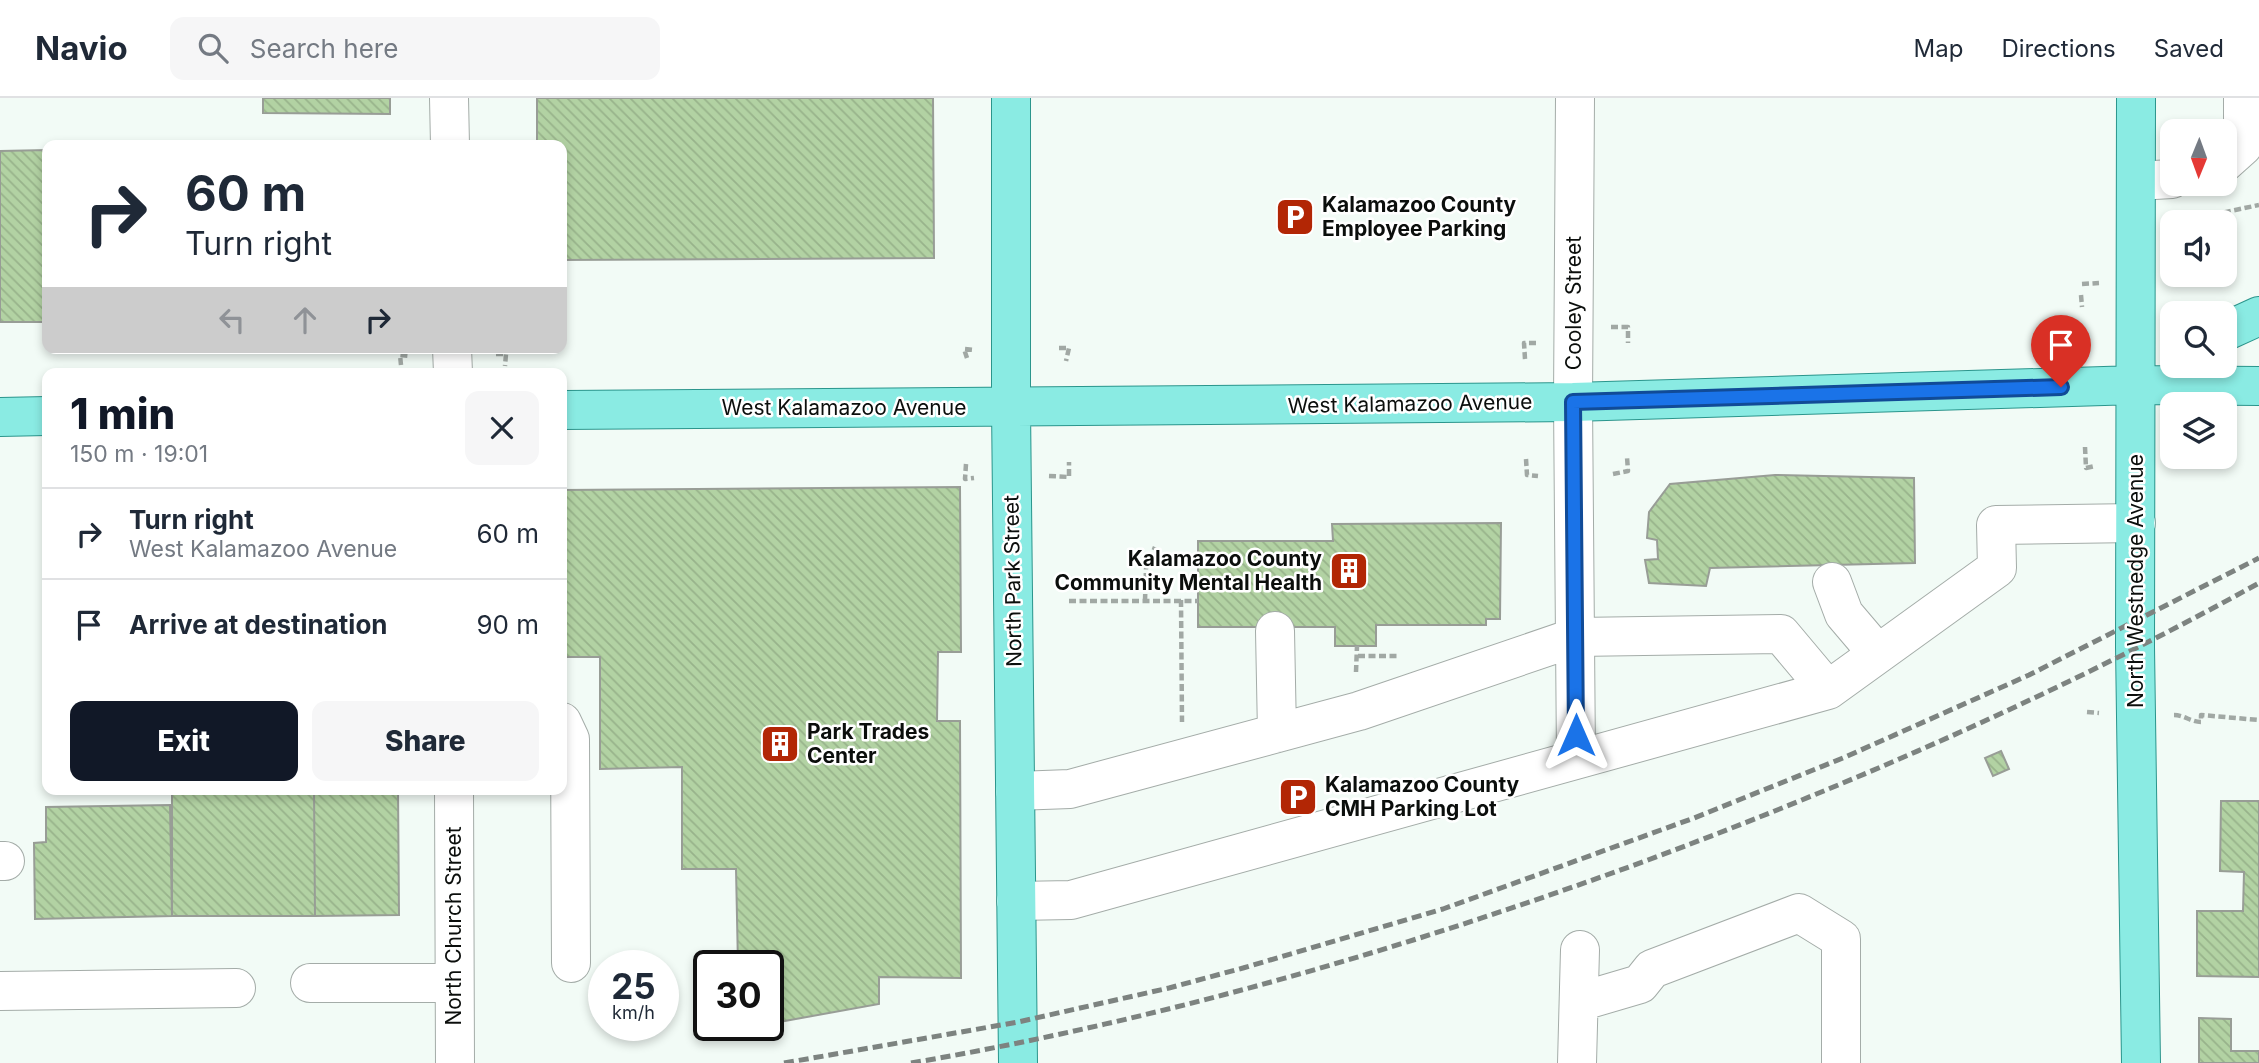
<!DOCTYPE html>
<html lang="en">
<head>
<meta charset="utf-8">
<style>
  body { margin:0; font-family:Inter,sans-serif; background:#f6f6f7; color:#1f2937; height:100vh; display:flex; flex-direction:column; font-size:26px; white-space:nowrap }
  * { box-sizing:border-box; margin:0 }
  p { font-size:23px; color:#747a83 }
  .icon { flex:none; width:38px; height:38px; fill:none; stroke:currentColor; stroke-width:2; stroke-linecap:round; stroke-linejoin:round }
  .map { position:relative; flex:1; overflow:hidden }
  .details { position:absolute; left:42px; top:270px; width:525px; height:427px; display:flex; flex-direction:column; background:#fff; border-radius:14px; box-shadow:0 4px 10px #0003 }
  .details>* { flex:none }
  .banner { position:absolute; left:42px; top:42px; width:525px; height:214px; border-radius:14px; box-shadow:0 4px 10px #0003; background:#fff; color:#1f2937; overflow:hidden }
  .needle { width:46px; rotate:181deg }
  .controls { position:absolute; left:2160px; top:21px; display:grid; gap:14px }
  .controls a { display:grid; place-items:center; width:77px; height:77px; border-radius:14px; background:#fff; box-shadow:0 4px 10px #0003; font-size:35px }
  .speed { position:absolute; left:588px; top:852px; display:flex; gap:14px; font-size:35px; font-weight:700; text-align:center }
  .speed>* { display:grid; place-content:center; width:91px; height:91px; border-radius:50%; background:#fff; box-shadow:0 4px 10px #0003; line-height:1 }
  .speed small { font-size:18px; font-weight:400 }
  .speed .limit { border:4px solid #111; border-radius:10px; background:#fff; color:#111 }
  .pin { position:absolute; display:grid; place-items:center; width:60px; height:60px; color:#fff; margin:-72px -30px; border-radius:50% 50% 50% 0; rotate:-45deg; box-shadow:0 0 7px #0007 }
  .pin .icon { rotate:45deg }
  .me { position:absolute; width:77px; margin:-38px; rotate:0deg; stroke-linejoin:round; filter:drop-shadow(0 0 5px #0008) }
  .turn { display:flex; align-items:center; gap:24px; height:147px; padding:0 28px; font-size:32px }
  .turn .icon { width:91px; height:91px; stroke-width:2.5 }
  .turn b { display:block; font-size:49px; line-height:60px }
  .lanes { display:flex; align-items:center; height:66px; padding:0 28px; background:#0003; justify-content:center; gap:35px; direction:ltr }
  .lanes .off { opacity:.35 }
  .round { display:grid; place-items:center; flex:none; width:74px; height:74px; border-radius:14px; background:#f6f6f7 }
  .headline { display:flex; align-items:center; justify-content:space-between; height:119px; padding:0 28px }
  h1 { font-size:42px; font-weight:800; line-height:52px; color:#111827 }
  .action { display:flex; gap:14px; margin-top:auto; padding:14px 28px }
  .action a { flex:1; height:80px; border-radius:14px; background:#111827; color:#fff; font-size:28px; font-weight:800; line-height:80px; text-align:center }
  .action a+a { background:#f6f6f7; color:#1f2937 }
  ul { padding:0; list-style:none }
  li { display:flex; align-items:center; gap:21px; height:91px; padding:0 28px; border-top:2px solid #e0e1e3 }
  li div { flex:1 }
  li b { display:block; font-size:26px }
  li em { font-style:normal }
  header { display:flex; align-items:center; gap:42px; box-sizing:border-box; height:98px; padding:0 35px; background:#fff; border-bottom:2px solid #e0e1e3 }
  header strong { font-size:33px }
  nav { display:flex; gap:38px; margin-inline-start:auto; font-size:24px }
  .search { width:490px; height:63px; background:#f6f6f7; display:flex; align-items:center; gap:18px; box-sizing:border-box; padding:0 24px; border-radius:14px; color:#747a83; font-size:26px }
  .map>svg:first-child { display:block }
  .building { fill:url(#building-back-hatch); stroke:#989d96; stroke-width:2 }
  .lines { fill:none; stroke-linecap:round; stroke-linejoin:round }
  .minor-casing { stroke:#a4aca8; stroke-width:40 }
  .major-casing { stroke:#2b958c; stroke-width:40 }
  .path { stroke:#a1a8a4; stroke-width:4.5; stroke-dasharray:7 3.5; stroke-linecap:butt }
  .minor { stroke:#fff; stroke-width:38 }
  .major { stroke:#8aebe3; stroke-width:38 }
  .rail { stroke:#7d8380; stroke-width:5; stroke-dasharray:10 5; stroke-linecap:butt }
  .route-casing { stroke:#114b97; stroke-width:18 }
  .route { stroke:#1a73e8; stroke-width:12 }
  .labels { text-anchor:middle; stroke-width:5; stroke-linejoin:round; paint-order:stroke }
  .poi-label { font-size:21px; font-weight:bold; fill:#0b0e0c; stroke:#fff; text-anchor:start }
  .street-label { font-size:21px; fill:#0b0e0c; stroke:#fff }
</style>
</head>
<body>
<header>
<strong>Navio</strong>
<div class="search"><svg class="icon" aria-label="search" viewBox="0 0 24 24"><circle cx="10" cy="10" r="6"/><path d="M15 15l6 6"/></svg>Search here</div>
<nav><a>Map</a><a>Directions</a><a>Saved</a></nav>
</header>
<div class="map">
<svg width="2259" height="965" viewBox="0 0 2259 965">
  <defs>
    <pattern id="building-back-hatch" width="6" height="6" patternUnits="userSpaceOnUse" patternTransform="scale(1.75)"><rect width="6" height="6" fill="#b2d2a3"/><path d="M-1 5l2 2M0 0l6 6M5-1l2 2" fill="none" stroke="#98b38b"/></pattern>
  </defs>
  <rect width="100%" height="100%" fill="#f2fbf6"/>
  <path class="building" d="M263 0H390V16L263 15Z
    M537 0H933L934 160 562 162V47H537Z
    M47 52V224H0V53Z
    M1775 377 1914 380 1915 465 1710 470 1706 488 1649 485 1645 462 1658 461 1657 442 1647 440 1649 414 1670 386Z
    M960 389 961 554H938L937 623H960L961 880 879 879V906L768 926V868H738L736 771H682V669L600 671V559H562V392Z
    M1501 425 1500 521H1486V527H1376V548H1335V529H1198V443H1333L1332 426Z
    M2001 653 2009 671 1993 678 1985 660Z
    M172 691H314L315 818H172Z
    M314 691H398L399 817 315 818Z
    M2221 703H2259V879L2197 878V813H2243L2244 774 2220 773Z
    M170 707 172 818 35 821 34 745 46 744V709Z
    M2199 920 2231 921V953H2259V965H2199Z"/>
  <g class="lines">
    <g class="minor-casing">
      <path id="minor" d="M449 0 450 47
        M1575 0 1573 304 1576 661
        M2224 65 2243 48V0
        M2136 83 2172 81
        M452 250 453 275
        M1832 484 1844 516 1878 556
        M1275 533 1277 635
        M562 624 570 641 571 865
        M454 691 455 965
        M1015 693 1070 691 1359 613 1576 539 1781 536 1828 592
        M0 763H5
        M1016 803 1071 802 1828 592 1997 470 1996 427 2136 425
        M310 885H454
        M0 893 236 890
        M1579 904 1640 886 1652 871 1799 815 1841 841V965
        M1577 965 1580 852"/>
    </g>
    <g class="major-casing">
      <path id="major" d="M1011 0V309L1018 965
        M2136 0 2135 549 2141 965
        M2224 234 2259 218
        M562 312 1573 304 2136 287 2259 288
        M0 319 47 318"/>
    </g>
    <path class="path" d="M2197 124V120L2259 107
      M2082 186 2099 185
      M2081 197 2082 209
      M1611 229H1628V245
      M1059 250H1069L1066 263
      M496 256H506L505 268
      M967 260 964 251 975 252
      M1525 261 1524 245H1536
      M401 267 400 257 410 258
      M2085 349 2086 370 2095 368
      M1526 361 1527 377 1538 378
      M966 366 965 381 974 380
      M1613 376 1628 373 1627 359
      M1049 378 1069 379V364
      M1181 502 1182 624
      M1069 503H1198
      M1145 503 1146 470 1155 449
      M1358 558H1397
      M1356 574 1357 548
      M2087 614 2099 615
      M2174 617C2184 617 2191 624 2201 624V617L2259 622"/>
    <use href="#minor" class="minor"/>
    <use href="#major" class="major"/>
    <path class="rail" d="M784 965 1018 924 1169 890 1243 870 1443 811 1694 720 1843 660 2029 577 2259 460
      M911 965C1163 922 1408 850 1648 762 1857 684 2064 593 2259 485"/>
  </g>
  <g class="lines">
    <g class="route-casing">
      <path id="route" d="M1576 637 1573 304 2061 289"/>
    </g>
    <use href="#route" class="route"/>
  </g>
  <defs>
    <g id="parking-square" transform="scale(2.0125)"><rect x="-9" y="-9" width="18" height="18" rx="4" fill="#b22605" stroke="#fff"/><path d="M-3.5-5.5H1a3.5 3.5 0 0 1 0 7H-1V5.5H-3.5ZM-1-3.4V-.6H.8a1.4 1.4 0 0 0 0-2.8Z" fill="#fff"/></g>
    <g id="building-square" transform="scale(2.0125)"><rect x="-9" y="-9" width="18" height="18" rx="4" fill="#b22605" stroke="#fff"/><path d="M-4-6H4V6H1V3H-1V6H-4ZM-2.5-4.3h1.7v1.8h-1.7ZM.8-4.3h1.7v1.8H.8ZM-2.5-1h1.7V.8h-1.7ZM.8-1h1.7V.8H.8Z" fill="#fff"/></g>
  </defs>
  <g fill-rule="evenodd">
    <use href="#parking-square" x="1295" y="119"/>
    <use href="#building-square" x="1349" y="473"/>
    <use href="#building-square" x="780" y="646"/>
    <use href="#parking-square" x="1298" y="699"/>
  </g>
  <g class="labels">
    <g class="poi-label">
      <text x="1322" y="114">Kalamazoo County<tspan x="1322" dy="24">Employee Parking</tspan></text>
      <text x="1322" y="468" text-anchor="end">Kalamazoo County<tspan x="1322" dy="24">Community Mental Health</tspan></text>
      <text x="807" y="641">Park Trades<tspan x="807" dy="24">Center</tspan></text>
      <text x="1325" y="694">Kalamazoo County<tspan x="1325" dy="24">CMH Parking Lot</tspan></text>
    </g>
    <g class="street-label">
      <text transform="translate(1574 205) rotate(-90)" y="7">Cooley Street</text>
      <text transform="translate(1410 306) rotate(-1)" y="7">West Kalamazoo Avenue</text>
      <text x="844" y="317">West Kalamazoo Avenue</text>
      <text transform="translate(1013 483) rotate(-91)" y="7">North Park Street</text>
      <text transform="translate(2136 483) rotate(-90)" y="7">North Westnedge Avenue</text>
      <text transform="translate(454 828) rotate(-90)" y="7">North Church Street</text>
    </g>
  </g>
</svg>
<div class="controls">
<a><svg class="needle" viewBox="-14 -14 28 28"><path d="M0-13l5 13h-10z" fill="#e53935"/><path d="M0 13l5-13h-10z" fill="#747a83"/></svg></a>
<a><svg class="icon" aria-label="sound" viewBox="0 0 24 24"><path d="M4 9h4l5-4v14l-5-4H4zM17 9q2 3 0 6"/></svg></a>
<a><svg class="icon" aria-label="search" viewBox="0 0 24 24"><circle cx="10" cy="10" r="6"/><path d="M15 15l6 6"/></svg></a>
<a><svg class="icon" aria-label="layers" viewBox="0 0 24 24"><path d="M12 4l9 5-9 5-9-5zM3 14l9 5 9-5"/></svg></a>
</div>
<div class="speed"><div>25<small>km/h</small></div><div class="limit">30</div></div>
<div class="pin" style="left:2061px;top:289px;background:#d93025"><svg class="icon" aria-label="arrive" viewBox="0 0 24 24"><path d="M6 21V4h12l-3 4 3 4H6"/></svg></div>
<svg class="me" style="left:1576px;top:637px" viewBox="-20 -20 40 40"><path d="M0-17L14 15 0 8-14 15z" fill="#1a73e8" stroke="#fff" stroke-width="4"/></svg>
<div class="banner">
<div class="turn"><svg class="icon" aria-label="right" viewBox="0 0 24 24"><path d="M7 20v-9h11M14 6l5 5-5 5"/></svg><div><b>60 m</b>Turn right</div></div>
<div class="lanes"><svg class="icon off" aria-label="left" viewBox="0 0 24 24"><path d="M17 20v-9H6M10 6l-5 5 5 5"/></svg><svg class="icon off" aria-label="ahead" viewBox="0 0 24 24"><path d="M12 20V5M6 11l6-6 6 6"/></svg><svg class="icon" aria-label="right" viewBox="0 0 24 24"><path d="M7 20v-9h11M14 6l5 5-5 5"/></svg></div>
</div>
<section class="details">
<div class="headline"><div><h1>1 min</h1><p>150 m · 19:01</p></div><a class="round"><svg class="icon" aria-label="close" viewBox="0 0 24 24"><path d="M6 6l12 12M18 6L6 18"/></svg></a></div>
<ul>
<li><svg class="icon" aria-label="right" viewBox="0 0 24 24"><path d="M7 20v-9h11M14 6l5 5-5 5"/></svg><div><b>Turn right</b><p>West Kalamazoo Avenue</p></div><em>60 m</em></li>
<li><svg class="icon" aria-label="arrive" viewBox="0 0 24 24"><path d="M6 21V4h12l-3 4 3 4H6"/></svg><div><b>Arrive at destination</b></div><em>90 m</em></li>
</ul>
<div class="action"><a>Exit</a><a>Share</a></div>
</section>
</div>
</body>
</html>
